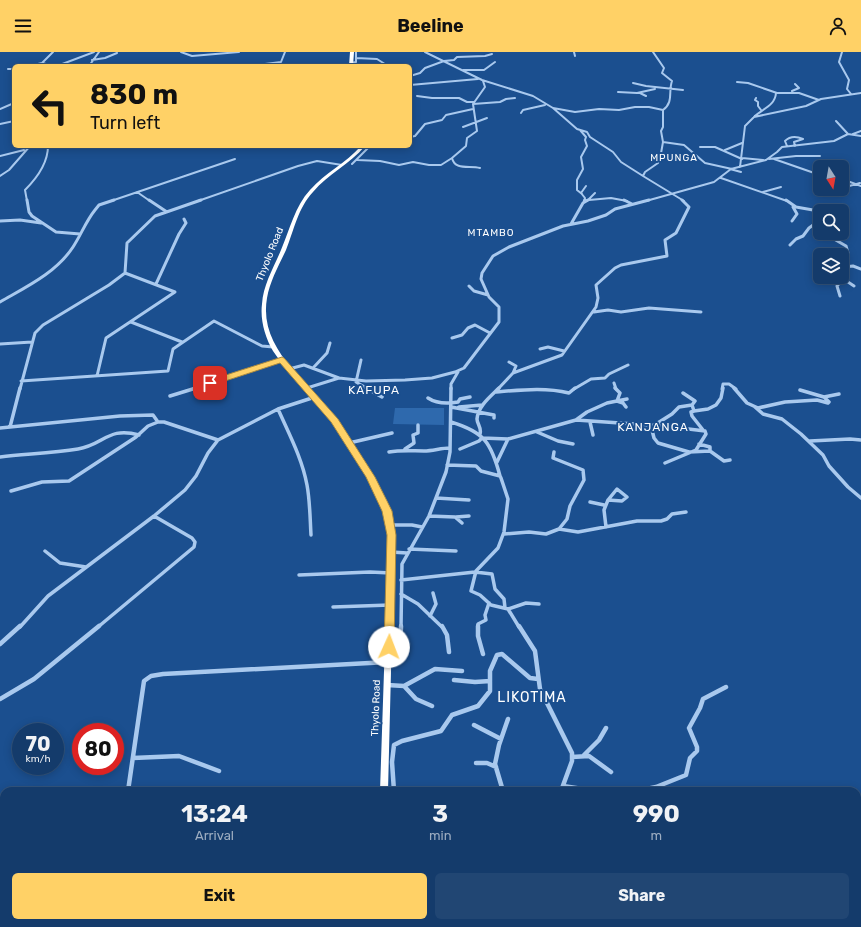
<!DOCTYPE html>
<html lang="en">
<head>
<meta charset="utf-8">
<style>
  body { margin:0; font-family:Rubik,sans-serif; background:#214673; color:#f1f3f6; height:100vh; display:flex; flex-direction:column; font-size:15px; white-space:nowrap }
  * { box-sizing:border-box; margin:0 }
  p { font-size:13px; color:#9dadc1 }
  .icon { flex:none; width:22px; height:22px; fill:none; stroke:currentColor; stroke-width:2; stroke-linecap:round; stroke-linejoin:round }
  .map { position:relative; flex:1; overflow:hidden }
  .drawer { position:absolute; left:0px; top:735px; width:861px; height:140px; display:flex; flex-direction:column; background:#143b6b; border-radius:12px 12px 0 0; box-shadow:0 2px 10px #0003,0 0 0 1px #33557e }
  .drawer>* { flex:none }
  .top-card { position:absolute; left:12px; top:12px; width:400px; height:84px; border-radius:6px; box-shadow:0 2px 10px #0003,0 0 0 1px #33557e; background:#ffd166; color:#111; overflow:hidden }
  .needle { width:26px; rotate:169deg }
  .tools { position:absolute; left:813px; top:108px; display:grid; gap:8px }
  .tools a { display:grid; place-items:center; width:36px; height:36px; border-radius:6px; background:#143b6b; box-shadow:0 2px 10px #0003,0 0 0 1px #33557e; font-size:20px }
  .speed { position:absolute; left:12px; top:671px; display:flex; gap:8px; font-size:20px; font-weight:700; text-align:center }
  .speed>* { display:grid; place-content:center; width:52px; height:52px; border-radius:50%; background:#143b6b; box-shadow:0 2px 10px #0003,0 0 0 1px #33557e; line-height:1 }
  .speed small { font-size:10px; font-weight:400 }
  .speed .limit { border:6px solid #d22; background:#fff; color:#111 }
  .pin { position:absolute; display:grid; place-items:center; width:34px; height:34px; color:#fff; margin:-17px; border-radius:8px; box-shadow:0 2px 6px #0006 }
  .me { position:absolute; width:44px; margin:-22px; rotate:2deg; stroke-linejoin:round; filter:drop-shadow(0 0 3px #0008) }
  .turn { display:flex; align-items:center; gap:14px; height:84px; padding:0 12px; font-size:18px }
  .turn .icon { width:52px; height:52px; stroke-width:2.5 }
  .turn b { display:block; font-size:28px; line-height:34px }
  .eta { display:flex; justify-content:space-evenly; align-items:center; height:68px; text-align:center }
  .eta b { font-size:24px; font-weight:700; line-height:28px }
  .action { display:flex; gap:8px; margin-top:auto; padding:8px 12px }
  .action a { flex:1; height:46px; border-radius:6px; background:#ffd166; color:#111; font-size:16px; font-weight:700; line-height:46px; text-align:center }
  .action a+a { background:#214673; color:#f1f3f6 }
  header { display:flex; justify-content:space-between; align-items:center; height:52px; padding:0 12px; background:#ffd166; color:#111; font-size:18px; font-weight:700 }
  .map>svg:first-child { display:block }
  .green { fill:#2e69ad }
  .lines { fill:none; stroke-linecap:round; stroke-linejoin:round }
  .street-far3 { stroke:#a9c9ee; stroke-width:2 }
  .street-far2 { stroke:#a9c9ee; stroke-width:3 }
  .street-far1 { stroke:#a9c9ee; stroke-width:3.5 }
  .street { stroke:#a9c9ee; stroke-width:4.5 }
  .highway { fill:#fff; fill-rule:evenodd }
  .route { fill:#ffd166; stroke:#a68842 }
  .labels { text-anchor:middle; stroke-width:4; stroke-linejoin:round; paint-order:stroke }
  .far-quarter-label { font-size:10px; letter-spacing:1px; fill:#fff; stroke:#1b4f8f }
  .street-label { font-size:10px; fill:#fff; stroke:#1b4f8f }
  .quarter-label { font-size:12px; letter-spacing:1px; fill:#fff; stroke:#1b4f8f }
  .near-quarter-label { font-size:14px; letter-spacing:1px; fill:#fff; stroke:#1b4f8f }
</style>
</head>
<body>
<header><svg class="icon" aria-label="menu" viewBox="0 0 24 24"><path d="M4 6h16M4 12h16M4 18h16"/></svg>Beeline<svg class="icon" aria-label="person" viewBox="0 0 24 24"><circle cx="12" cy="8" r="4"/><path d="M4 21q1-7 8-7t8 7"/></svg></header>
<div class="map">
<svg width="861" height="875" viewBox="0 0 861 875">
  <rect width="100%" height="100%" fill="#1b4f8f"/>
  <path class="green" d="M395 356H444V373L393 372Z"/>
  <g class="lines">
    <path class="street-far3" d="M181 0 192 4 239 0
      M425 0 482 28 533 44 553 56 577 77 587 80 590 85 613 100 621 110 643 124
      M574 0 575 4
      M653 0 664 16 662 21 672 29C668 40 674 50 663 58V75L661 79 663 90 660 107 658 111 645 120 643 124 684 149
      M842 0 839 10 849 28 847 37 851 42
      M356 6 377 7 388 14
      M92 8 105 6 117 1
      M42 11 54 14
      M351 11 356 10V0
      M90 12 104 14
      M257 13 281 10 285 0
      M30 14 42 11 53 0
      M57 14 94 0
      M89 14 99 0
      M8 17H14
      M463 18H484L495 10
      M410 24 420 21 425 16 444 9 454 8 457 5 485 4 492 2
      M737 30 748 31 777 41
      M633 31 646 34 683 38
      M410 33 478 27
      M792 39 799 36 795 32
      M618 40 637 41 655 37
      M640 41 646 44
      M417 44 432 46H459L467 50H474
      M756 46 755 48 758 50V54L761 58
      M473 52 500 50 506 47 515 46
      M553 56 575 60 599 57 619 58 635 55H649L663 58
      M0 57 14 51
      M521 61 523 58 545 53
      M754 65C762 57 775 54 776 41H799L819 48
      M0 72 14 69
      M463 75 487 66
      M580 78 586 85 585 88 587 94 581 105 583 117 577 128V138L582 142
      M848 82 861 84
      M853 82 861 79
      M410 85 415 84 425 72 442 68 446 63 473 57
      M663 90 684 93 705 111 732 117
      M370 94H376
      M787 94 785 89C790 84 796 84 803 87L794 90 795 94
      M700 95H715L742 107
      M725 98 742 91
      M0 104 24 98
      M742 106 763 108
      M769 107 796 104H820
      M774 107 820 123
      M357 108 380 109 399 113 413 110 429 113H441L452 106
      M352 112 370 94
      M740 115 745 74 754 65 806 54 821 47 861 41
      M480 116C470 113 455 119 452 106L466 94 467 86 477 79 473 52 485 35 483 29
      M730 117 741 120
      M0 124 9 118 30 94
      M721 126 787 149
      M842 127 861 134
      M842 136 860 131
      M137 140 150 149
      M763 140 781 135
      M589 148 611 146 627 149
      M27 149 25 138C36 127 48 111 48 94
      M111 149 235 107
      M198 149 298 114 317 109 342 113
      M584 149 585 146 581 141 586 134
      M587 149 595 141
      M646 149 714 130 731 117 766 108 777 100 782 95 834 89 848 82 836 69"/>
    <path class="street-far2" d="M27 148 29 160 32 164 56 180 80 182
      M149 148 167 160
      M624 148 632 152
      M786 148 796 155 813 158 820 165
      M584 150 585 148
      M0 169 20 168 41 171
      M792 169 797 162 793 155
      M571 172 583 151 588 148
      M833 181 834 187 846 194 848 201 842 224
      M790 193 796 187 803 184 809 176 820 168
      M844 215 853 214 861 217
      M842 226 854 234
      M156 232 179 182 186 171 184 167
      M469 234 474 239 488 243
      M840 244 837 234 843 227
      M0 250C26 235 56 221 73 195 81 183 86 169 95 158L99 153 114 148
      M594 260 608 258 621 260 649 256 701 260
      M131 270 182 290
      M452 286 462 283 468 276 475 273 490 281
      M0 292 32 290
      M540 297 548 295 564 299
      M361 308 356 330 368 337
      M509 310 516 314 513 321
      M313 316 327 301 330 291
      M289 317 304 313 339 326
      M97 324 106 286 175 240 125 221
      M21 329 168 319 173 297 214 269 262 294 273 295
      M614 331 616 337
      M307 336 339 326 366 329 405 328 432 326 455 320 464 316 499 270V255L489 245 481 227 482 221 493 204 509 195 563 174 588 169 606 163 615 157 649 148
      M20 337 35 281 43 273 109 233 125 221 127 191 155 164 201 148
      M193 337 282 308
      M451 337V332L458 320
      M498 337 513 321 562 303 596 255 598 246 596 233 615 216 621 213 667 204 665 188 676 181 689 155 682 148
      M574 337 591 327 605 326 609 322 628 313
      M722 337 723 332H729L736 337"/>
    <path class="street-far1" d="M366 336 382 345
      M615 336 620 341 617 349 623 351 626 355
      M734 336 747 351 758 356 785 350 817 348 828 351 829 350 824 345
      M800 338 824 345 839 342
      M496 340C521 338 545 335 569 341L575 336
      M683 341 695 349 692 353 694 359 708 357 716 353 721 346 723 336
      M170 344 196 336
      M428 346C437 352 447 352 458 350L460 347 470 345
      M451 355 494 363V366
      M459 355 482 353
      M755 355 763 362 782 367 801 382 823 403 829 414 848 435 861 446
      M278 357C289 382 302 406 307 433 310 449 310 466 311 483
      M694 359 691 360 692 364 703 378
      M576 368 664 374 705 379 706 382 696 398 665 411
      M451 370C484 380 491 390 500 424
      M590 370 593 383
      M651 374 654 386 658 391 689 400 710 399 724 409 730 408
      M653 374 672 362 679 355 692 353
      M10 375 20 336
      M0 376 120 364 153 363 158 370
      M537 380 558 389 573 392
      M480 382C482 376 477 372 477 367 478 354 491 344 499 336
      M482 386 508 387
      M810 389 850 387 861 388
      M349 391 392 381
      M699 392 710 395V399
      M405 397 414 391 413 383 418 381V373
      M460 397 479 389 482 386
      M389 400C401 398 412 399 424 399 433 399 441 396 450 396
      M0 405C26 402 52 401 78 397 104 393 108 374 139 383
      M497 410 508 387 576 368 587 360 607 351 627 347
      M447 413 476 414 481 419 500 424 501 426 508 447 504 480 498 496 476 519 471 539 480 543 491 553 508 557 519 575
      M617 437 627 445 622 449 608 448Z
      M11 439 42 430 69 429 136 385 148 374 158 370H164L218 388
      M436 446 469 448
      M590 450 604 453
      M429 464 455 465 462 471
      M456 465 469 464
      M390 473H412L422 475
      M606 475 604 458 608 448
      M559 477 578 480 637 469H661L667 467 672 462 686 460
      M504 482 529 480 546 482 559 477 567 467 570 454 584 428 583 418 553 406 554 400
      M409 497 456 499
      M45 499 60 511 86 515
      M391 500 407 501
      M299 523 370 520 391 521
      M401 528 475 520 492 522 495 537 504 547 505 556
      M401 542 418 552 442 575
      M333 555 390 553
      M508 557 526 551 539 552
      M430 564 436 552 433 541
      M20 575 48 544 154 464 185 438 196 424 208 401 218 388 278 357 315 345
      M98 575 194 495 195 490 192 486 154 464
      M401 575 402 512 429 464 446 420 450 400 451 336
      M478 575V572L486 568 485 563 489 551"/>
    <path class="street" d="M442 574 447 583 449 600
      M478 574V584L483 602
      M519 574 535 599 540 637 572 701V709L561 739
      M0 592 20 574
      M389 595C400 590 401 585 401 574
      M454 628 475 630 490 629
      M387 633 404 634 435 617 462 619
      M404 634 416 647 432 654
      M0 647 34 627 99 574
      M474 673 501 687
      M584 703 599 688 606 676
      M572 705 589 704 611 720
      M133 706 179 704 219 719
      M476 711H487L496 715
      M563 734 589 738 597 737
      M128 739 144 629 151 624 163 622 388 610
      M394 739 392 710 394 693 402 689 441 679 452 663 478 654 490 639V619L497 603 502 602 530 626 538 627
      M503 739 495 712 499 693 508 667
      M637 739 656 735 686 723 690 706 697 699V695L689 676 700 656 703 647 726 635
      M0 822H4
      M51 871V875
      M402 871V875
      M546 871 554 875
      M594 871V875
      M528 875 529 871"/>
    <path class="highway" d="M350 0H354L353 14H349Z
      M361 94H365C350 112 328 122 313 140 298 156 294 178 286 198 279 213 270 229 267 246 258 298 309 329 335 366L373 424 387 449 390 458 392 468 394 500 388 739H380L388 500 386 468 384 458 381 449 367 424 330 366C313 342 289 324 273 299 265 285 260 268 262 252 263 233 274 215 281 198 290 177 295 154 310 138 325 121 346 111 361 94Z
      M385 871H393L394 875H386Z"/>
  </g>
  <path class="route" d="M282 305 284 306 338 367 375 425 392 459 396 483 394 595 393 598H385L384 595 387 483 382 459 366 425 331 370 280 311 213 333H210L206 331 207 329Z"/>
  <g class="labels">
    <g class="far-quarter-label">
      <text x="674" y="109">MPUNGA</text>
      <text x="491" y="184">MTAMBO</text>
    </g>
    <g class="street-label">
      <text transform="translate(269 202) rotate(-68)" y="4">Thyolo Road</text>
      <text transform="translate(375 656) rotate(-88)" y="4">Thyolo Road</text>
    </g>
    <g class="quarter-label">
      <text x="374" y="342">KAFUPA</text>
      <text x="653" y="379">KANJANGA</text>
    </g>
    <g class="near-quarter-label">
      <text x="532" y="650">LIKOTIMA</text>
    </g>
  </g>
</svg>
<div class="tools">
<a><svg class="needle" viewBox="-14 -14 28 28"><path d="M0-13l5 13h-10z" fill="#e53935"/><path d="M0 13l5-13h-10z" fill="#9dadc1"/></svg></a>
<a><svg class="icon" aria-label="search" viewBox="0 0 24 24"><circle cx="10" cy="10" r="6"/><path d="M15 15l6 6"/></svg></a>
<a><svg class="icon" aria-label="layers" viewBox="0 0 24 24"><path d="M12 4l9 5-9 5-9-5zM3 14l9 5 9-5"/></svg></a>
</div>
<div class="speed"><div>70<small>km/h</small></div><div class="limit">80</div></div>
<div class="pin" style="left:210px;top:331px;background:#d93025"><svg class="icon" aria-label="arrive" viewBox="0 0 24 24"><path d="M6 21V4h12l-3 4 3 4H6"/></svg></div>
<svg class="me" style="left:389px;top:595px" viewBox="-20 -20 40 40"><circle r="19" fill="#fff"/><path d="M0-13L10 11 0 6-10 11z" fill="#ffd166"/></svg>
<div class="top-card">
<div class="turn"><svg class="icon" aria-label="left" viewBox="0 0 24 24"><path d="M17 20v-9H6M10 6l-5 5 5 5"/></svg><div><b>830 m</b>Turn left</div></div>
</div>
<section class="drawer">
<div class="eta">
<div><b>13:24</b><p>Arrival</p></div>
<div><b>3</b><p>min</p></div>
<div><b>990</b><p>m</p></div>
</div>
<div class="action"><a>Exit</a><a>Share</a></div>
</section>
</div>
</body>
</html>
